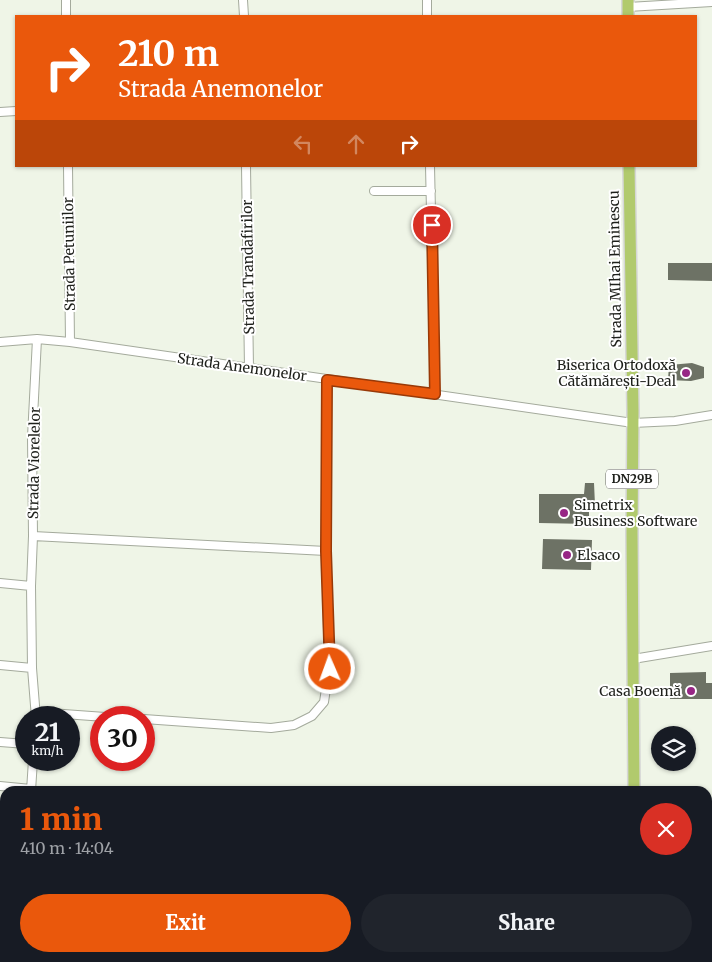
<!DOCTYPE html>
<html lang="en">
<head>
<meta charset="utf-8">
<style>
  body { margin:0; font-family:Merriweather,serif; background:#20242c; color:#f1f3f6; height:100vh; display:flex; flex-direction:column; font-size:19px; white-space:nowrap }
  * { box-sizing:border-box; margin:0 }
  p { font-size:16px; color:#9ea1a6 }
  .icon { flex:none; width:28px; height:28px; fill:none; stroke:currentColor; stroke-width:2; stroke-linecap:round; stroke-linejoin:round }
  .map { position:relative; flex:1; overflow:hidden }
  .side { position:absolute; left:0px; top:786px; width:712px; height:176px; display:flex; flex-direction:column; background:#171b24; border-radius:15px 15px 0 0; box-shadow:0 1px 4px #0004 }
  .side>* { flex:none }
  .hud { position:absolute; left:15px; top:15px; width:682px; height:152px; border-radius:0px; box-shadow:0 1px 4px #0004; background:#ea580c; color:#fff; overflow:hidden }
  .buttons { position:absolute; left:651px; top:726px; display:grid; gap:10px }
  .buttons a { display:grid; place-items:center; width:45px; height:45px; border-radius:50%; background:#171b24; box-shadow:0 1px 4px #0004; font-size:25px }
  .speed { position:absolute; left:15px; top:706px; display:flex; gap:10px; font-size:25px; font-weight:700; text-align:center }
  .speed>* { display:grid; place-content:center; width:65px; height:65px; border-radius:50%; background:#171b24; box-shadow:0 1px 4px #0004; line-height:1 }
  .speed small { font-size:12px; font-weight:400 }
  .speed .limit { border:8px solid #d22; background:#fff; color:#111 }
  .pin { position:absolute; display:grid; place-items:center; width:42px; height:42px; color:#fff; margin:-21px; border:2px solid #fff; border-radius:50%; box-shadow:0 1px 5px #0007 }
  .me { position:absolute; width:55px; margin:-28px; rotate:358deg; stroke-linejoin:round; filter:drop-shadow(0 0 4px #0008) }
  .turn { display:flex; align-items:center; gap:18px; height:105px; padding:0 20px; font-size:22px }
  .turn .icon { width:65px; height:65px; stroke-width:2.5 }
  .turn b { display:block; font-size:35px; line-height:42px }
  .lanes { display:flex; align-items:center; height:48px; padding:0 20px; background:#0003; justify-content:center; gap:25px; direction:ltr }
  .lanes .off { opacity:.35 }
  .round { display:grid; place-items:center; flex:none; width:52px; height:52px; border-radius:26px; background:#20242c }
  .head { display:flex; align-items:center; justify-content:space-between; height:85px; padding:0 20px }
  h1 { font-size:30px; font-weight:800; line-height:38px; color:#ea580c }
  .button { display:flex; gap:10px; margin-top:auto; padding:10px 20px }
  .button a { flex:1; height:58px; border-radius:30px; background:#ea580c; color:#fff; font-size:20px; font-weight:800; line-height:58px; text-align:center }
  .button a+a { background:#20242c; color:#f1f3f6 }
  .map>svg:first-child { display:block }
  .building { fill:#6d7265 }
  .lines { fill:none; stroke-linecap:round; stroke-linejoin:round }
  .street-casing { stroke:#a4aa9c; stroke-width:10 }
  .primary-casing { stroke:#d6d7d6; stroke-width:14 }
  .street { stroke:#fff; stroke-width:8 }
  .primary { stroke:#b1ca6d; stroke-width:11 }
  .route-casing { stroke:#983908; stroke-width:12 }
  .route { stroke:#ea580c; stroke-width:9 }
  .poi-dot { fill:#972685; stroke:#fff; stroke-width:2 }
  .labels { text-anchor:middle; stroke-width:4; stroke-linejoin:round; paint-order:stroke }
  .shield { fill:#fff; stroke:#62635f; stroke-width:1 }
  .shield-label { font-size:12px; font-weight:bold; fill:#1e201b }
  .street-label { font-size:14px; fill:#1e201b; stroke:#fff }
  .poi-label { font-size:14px; fill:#1e201b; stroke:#fff; text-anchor:end }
</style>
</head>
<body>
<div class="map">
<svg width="712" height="962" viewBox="0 0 712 962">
  <rect width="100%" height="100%" fill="#eff5e7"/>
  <path class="building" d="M668 263H712V281L668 280Z
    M692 363 704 367V378L691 381 668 380 669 365Z
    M585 483H594L595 505 593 510 589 511V524L539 523V494H584Z
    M543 539 592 540 591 570 542 569Z
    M706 672V683H712V699H670V673Z"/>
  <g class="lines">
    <g class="street-casing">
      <path id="street" d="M66 0V16
        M243 0 244 16
        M427 0V16
        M628 7 712 2
        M0 112 16 111
        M68 166 70 342
        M246 166 249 368
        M430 166 435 394
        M374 191H431
        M0 342 37 339 70 342 633 423 675 421 712 415
        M33 536 326 551
        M0 583 31 586
        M633 659 712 646
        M0 665 32 668
        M36 712 119 718
        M36 718 32 668 31 586 33 536 32 437 37 339
        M144 719 271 728 294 725 312 716 324 702 329 669 326 551 327 380
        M0 742 26 744
        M0 786 31 789
        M31 791 33 760
        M708 827 712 826
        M0 862H5
        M0 929H5
        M22 962V958"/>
    </g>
    <g class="primary-casing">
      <path id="primary" d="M628 0V16
        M629 166 633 411 632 533 634 791
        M636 958V962"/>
    </g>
    <use href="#street" class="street"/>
    <use href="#primary" class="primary"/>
  </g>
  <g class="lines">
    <g class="route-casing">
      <path id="route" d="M330 669 326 551 327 380 435 394 432 225"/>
    </g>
    <use href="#route" class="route"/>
  </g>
  <g class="poi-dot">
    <circle cx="686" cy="373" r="5"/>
    <circle cx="564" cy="513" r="5"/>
    <circle cx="567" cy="555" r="5"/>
    <circle cx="691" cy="691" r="5"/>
  </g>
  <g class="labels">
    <rect class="shield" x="606" y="469.5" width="52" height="19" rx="4"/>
    <g class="shield-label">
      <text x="632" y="483">DN29B</text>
    </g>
    <g class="street-label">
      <text transform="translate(69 254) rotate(-91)" y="5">Strada Petuniilor</text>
      <text transform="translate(248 267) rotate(-91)" y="5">Strada Trandafirilor</text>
      <text transform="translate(615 269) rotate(-91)" y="5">Strada MIhai Eminescu</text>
      <text transform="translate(242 367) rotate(8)" y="5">Strada Anemonelor</text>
      <text transform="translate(34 463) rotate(-89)" y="5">Strada Viorelelor</text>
    </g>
    <g class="poi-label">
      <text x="676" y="370">Biserica Ortodoxă<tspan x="676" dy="16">Cătămărești-Deal</tspan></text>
      <text x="574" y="510" text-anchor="start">Simetrix<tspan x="574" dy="16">Business Software</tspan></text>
      <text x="577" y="560" text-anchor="start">Elsaco</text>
      <text x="681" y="696">Casa Boemă</text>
    </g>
  </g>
</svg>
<div class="buttons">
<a><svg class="icon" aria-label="layers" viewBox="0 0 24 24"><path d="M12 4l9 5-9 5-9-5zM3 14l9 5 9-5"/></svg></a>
</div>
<div class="speed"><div>21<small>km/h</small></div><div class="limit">30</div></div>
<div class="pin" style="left:432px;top:225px;background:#d93025"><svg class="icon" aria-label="arrive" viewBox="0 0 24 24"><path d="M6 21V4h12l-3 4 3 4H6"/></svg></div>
<svg class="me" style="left:330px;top:669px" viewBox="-20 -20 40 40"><circle r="17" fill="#ea580c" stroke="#fff" stroke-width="3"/><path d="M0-11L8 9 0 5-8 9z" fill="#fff"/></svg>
<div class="hud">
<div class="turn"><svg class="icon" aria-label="right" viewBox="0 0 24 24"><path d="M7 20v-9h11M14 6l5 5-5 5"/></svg><div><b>210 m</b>Strada Anemonelor</div></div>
<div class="lanes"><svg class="icon off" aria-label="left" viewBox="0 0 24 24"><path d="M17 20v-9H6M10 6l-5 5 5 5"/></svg><svg class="icon off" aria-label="ahead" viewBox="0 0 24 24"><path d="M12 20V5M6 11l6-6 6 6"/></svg><svg class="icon" aria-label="right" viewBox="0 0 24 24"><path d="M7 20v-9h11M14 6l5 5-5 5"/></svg></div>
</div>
<section class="side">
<div class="head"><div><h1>1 min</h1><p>410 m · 14:04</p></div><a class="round" style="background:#d93025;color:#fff"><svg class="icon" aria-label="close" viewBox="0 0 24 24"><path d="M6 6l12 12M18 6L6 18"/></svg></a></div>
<div class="button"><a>Exit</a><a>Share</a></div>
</section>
</div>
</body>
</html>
